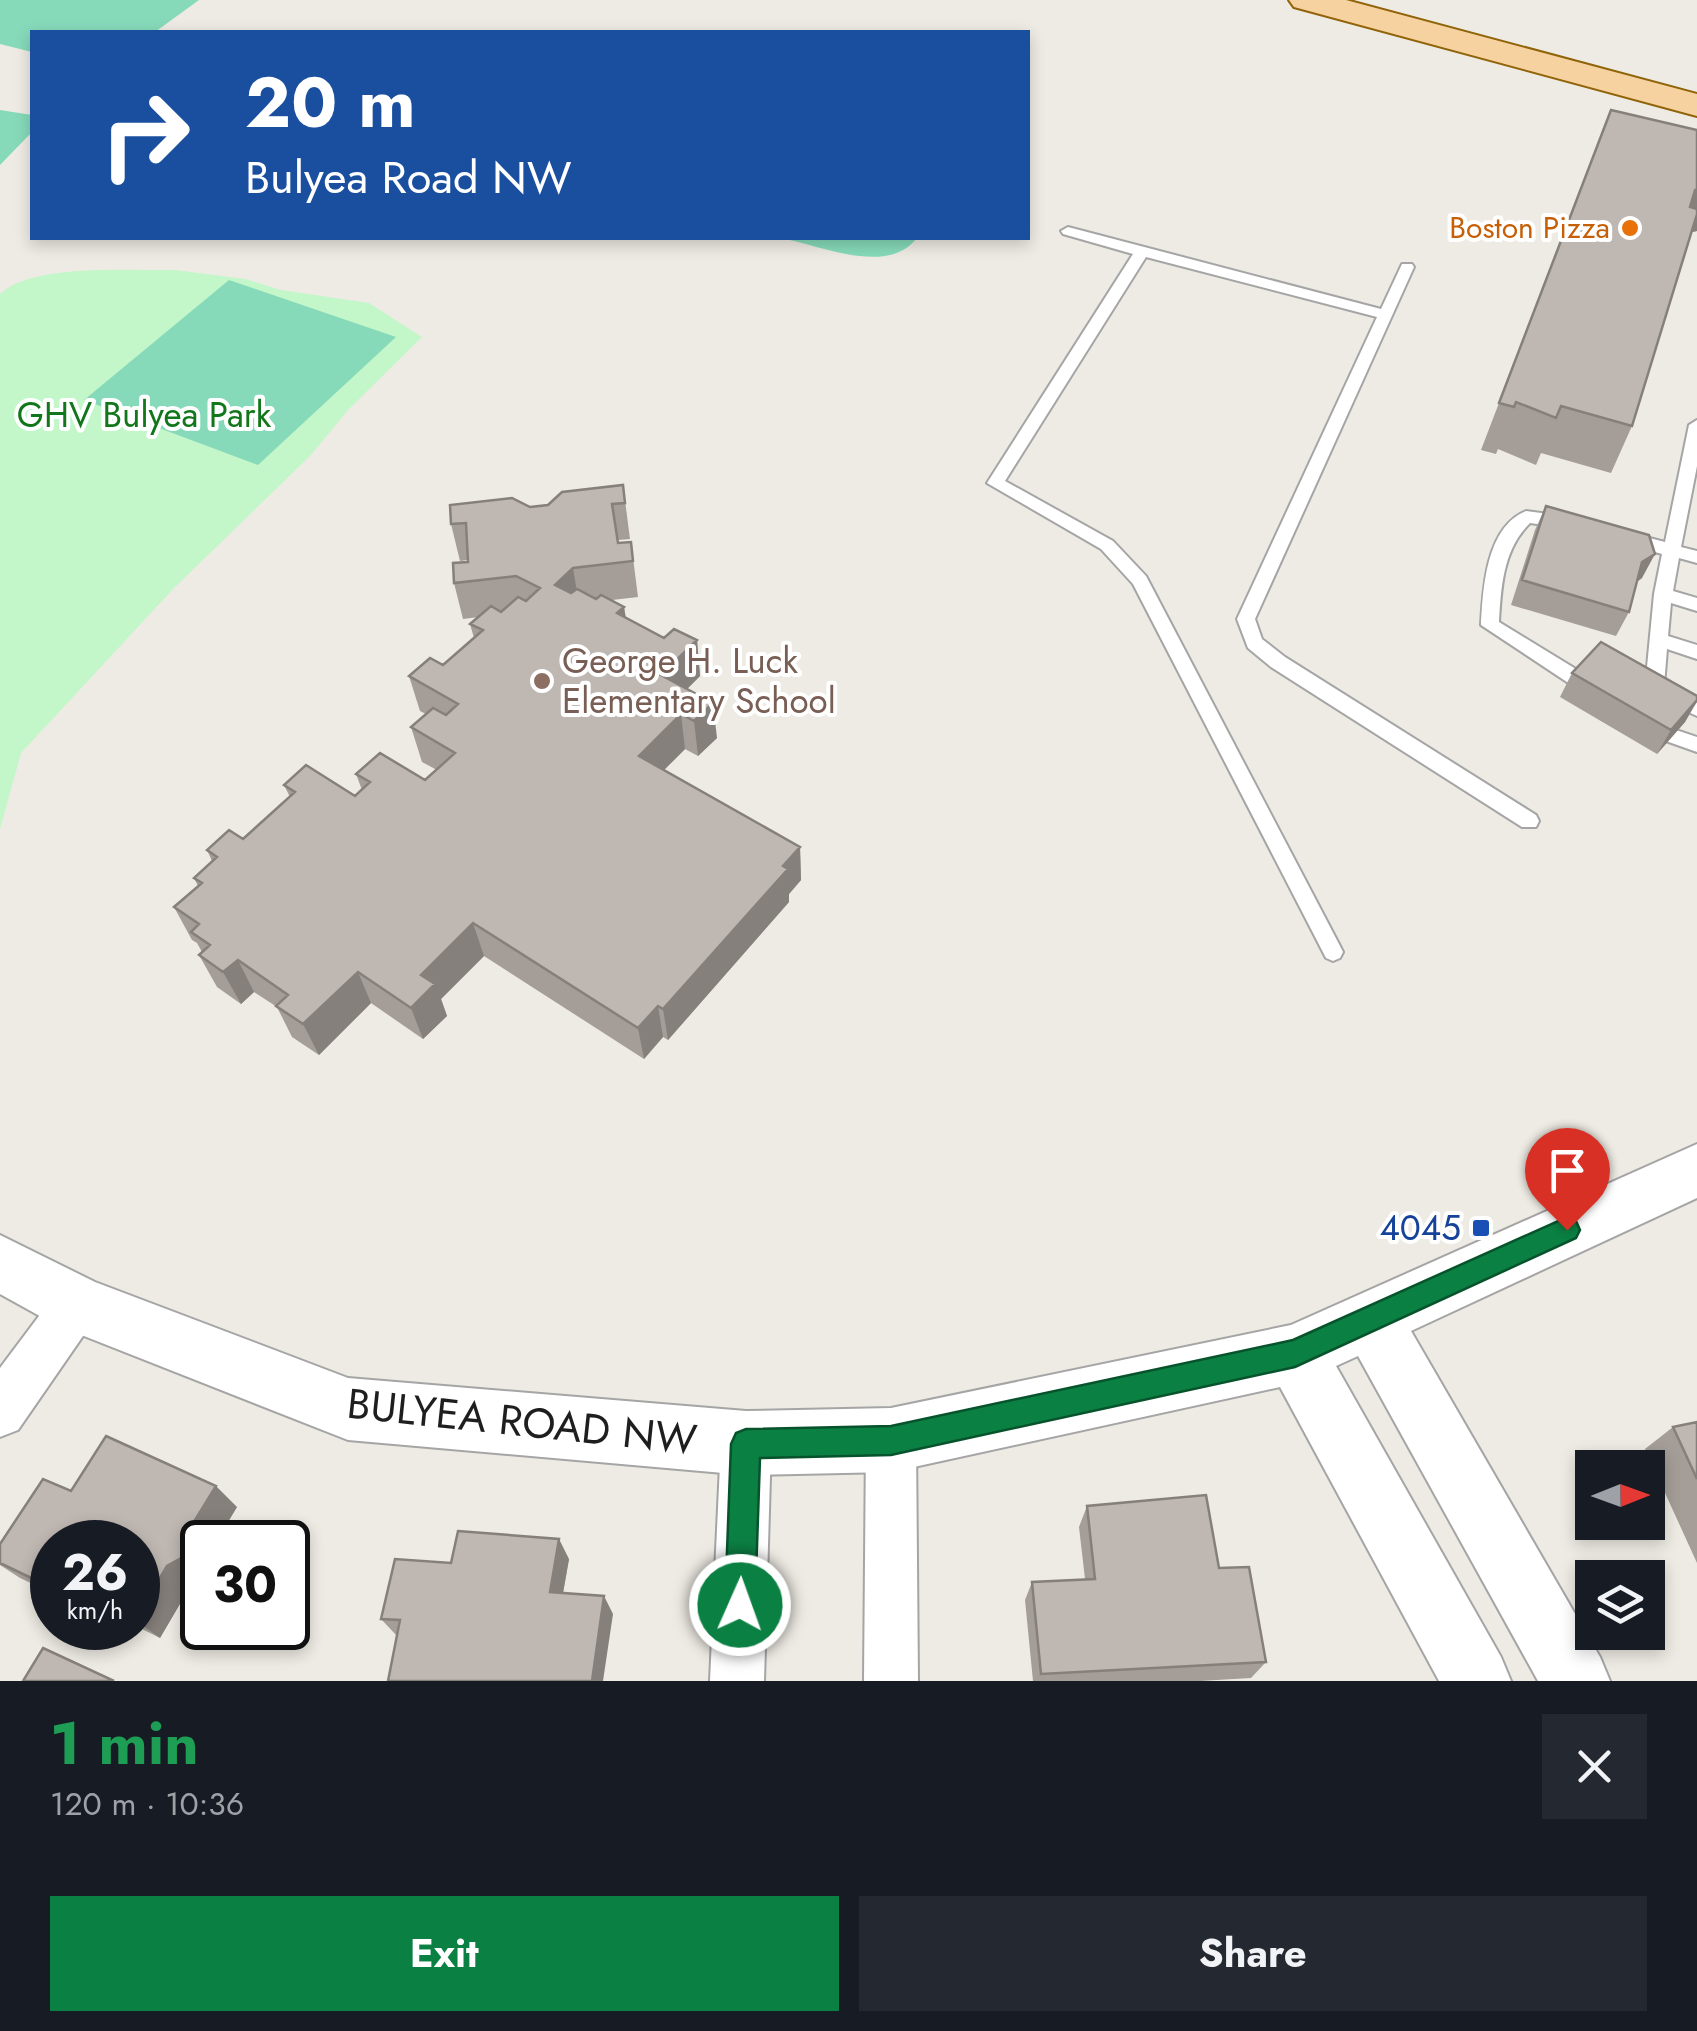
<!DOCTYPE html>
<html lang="en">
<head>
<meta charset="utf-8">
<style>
  body { margin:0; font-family:Jost,sans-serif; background:#242831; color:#f1f3f6; height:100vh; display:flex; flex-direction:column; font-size:38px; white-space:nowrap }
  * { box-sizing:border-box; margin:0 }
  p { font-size:32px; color:#9ea1a6 }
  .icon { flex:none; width:55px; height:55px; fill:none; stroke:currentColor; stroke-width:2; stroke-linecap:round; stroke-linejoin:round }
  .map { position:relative; height:1681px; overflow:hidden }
  .side { display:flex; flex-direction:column; background:#171b24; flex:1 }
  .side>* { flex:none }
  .hud { position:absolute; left:30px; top:30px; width:1000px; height:210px; border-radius:0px; box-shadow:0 5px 15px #0003; background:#1a4fa0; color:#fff; overflow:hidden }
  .needle { width:65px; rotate:89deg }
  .fabs { position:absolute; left:1575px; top:1450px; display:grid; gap:20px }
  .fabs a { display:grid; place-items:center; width:90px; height:90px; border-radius:0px; background:#171b24; box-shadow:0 5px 15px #0003; font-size:50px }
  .speed { position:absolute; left:30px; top:1520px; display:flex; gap:20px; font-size:50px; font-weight:700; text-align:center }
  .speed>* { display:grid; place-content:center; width:130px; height:130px; border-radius:50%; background:#171b24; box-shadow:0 5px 15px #0003; line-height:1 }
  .speed small { font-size:25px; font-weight:400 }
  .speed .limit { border:5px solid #111; border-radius:15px; background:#fff; color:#111 }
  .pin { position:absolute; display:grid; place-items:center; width:85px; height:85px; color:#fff; margin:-102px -42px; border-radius:50% 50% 50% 0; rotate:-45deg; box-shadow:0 0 10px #0007 }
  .pin .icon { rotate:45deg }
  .me { position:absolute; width:110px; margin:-55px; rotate:2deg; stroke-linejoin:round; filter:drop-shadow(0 0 8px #0008) }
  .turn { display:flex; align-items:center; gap:35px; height:210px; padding:0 50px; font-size:45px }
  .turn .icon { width:130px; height:130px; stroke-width:2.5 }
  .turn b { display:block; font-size:70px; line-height:85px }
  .round { display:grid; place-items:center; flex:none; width:105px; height:105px; border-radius:0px; background:#242831 }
  .overview { display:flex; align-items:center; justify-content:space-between; height:170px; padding:0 50px }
  h1 { font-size:60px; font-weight:700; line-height:75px; color:#1e9e55 }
  .cta { display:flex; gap:20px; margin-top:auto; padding:20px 50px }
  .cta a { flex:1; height:115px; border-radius:0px; background:#0b8043; color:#fff; font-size:40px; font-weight:700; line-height:115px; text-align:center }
  .cta a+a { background:#242831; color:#f1f3f6 }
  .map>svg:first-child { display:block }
  .park { fill:#c3f6c8 }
  .pitch { fill:#86daba }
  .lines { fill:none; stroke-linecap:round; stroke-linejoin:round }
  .service-casing { stroke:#a5a5a5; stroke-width:4 }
  .minor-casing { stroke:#a5a5a5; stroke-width:4 }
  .tertiary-casing { stroke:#a5a5a5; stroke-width:4 }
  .primary-casing { stroke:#906408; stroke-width:4 }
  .service { fill:#fff; fill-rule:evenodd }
  .minor { fill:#fff; fill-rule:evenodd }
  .tertiary { fill:#fff; fill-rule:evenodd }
  .primary { fill:#f7d2a1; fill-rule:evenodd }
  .wall { fill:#a49d98 }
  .shaded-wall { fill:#86807c }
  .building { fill:#bfb7b1; stroke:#86807c; stroke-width:2.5 }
  .route { fill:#0b8043; stroke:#07532c; stroke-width:2.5 }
  .food-dot { fill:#e8710a; stroke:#fff; stroke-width:4 }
  .education-dot { fill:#8d6e63; stroke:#fff; stroke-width:4 }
  .transit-dot { fill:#1a4fb4; stroke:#fff; stroke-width:4 }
  .labels { text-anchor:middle; stroke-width:8; stroke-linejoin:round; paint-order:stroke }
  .far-food-label { font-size:30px; fill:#c56008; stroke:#fff; text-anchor:end }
  .park-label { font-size:35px; fill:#11771a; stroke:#fff }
  .education-label { font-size:35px; fill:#785e54; stroke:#fff; text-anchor:start }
  .transit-label { font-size:35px; fill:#164399; stroke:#fff; text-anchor:end }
  .near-street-label { font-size:42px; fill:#1e1e1e; stroke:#fff }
</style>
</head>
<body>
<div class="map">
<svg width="1697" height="1681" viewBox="0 0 1697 1681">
  <rect width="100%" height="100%" fill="#eeebe4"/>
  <path class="park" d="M175 270 245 279 281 290 369 303 422 337 348 410 310 456 174 588 21 753 0 829V294C33 263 130 271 175 270Z"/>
  <path class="pitch" d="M0 0H199L155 32H32V52L0 44Z
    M0 110 32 115V132L0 165Z
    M782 238H917C888 276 821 246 782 238Z
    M229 280 396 337 258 465 84 400Z"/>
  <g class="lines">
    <g class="service-casing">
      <path id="service" d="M1068 227 1381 309 1402 264H1412L1414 267 1255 619 1262 639 1285 657 1536 815 1539 821 1536 827H1522L1271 667 1248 648 1237 619 1377 317 1146 257 1005 481 1113 541 1146 576 1340 946 1343 952 1340 958 1333 961 1326 958 1133 584 1101 549 987 483 1133 254 1063 234 1061 231Z
        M1697 420V466L1681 547 1697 551V563L1679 558 1673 591 1697 598V611L1671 603 1668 636 1697 645V659L1667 649 1664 685 1697 701V716L1647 693 1645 688 1654 594 1662 554 1620 542 1617 538 1626 532 1665 542 1689 425Z
        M1526 511 1564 516 1573 522 1564 528 1530 523C1503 549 1501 587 1499 622L1584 674 1586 679 1584 684H1570L1481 625C1483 589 1486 527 1526 511Z
        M1673 729 1697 737V752L1666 741 1663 736Z"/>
    </g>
    <g class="minor-casing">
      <path id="minor" d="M77 1281 94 1288 101 1304 94 1320 18 1430 0 1437V1368L60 1288Z
        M891 1415 909 1422 916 1440 918 1681H864L866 1440 873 1422Z
        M746 1418 764 1425 771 1443 764 1681H710L721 1443 728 1425Z"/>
    </g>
    <g class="tertiary-casing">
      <path id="tertiary" d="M1697 1144V1198L1411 1331 1600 1657 1610 1681H1538L1358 1356 1336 1366 1501 1657 1511 1681H1439L1280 1387 891 1472 746 1475 348 1440 56 1325 0 1294V1235L95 1282 348 1378 746 1411 891 1408 1291 1325Z"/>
    </g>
    <g class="primary-casing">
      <path id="primary" d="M1289 0H1346L1697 94V116L1294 7Z"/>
    </g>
    <use href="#service" class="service"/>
    <use href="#minor" class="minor"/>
    <use href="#tertiary" class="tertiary"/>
    <use href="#primary" class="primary"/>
  </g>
  <path class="wall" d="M1611 110 1697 130V231L1691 232 1632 426 1611 473 1541 453 1536 465 1498 449 1496 454 1481 450Z
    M623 485 630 539 618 540V543L631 542 638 597 612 600 624 607 626 618 664 638 697 640 700 676 687 689 717 738 698 756 685 749 664 770 800 847 801 880 789 894V902L668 1040 663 1037 644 1059 484 956 441 999 447 1016 423 1039 371 1003 319 1055 292 1037 277 1007 254 992 241 1004 217 987 199 955 202 952 197 943 192 940 174 907 198 886 194 878 212 861 207 850 243 839 290 797 284 785 355 796 362 790 356 774 425 780 437 770 422 762 411 727 426 714 420 711 409 676 443 665 474 638 470 624 479 617 463 619 454 583 468 560 460 561 451 524 530 507 548 505Z
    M1546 506 1642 578 1637 582 1629 612 1616 636 1511 605 1535 530Z
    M1572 673 1697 696V702L1685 722 1657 754 1560 697Z
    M1697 1422V1563L1645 1449 1673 1427Z
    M1087 1506 1219 1568 1266 1662 1251 1678 1200 1681H1033L1025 1600 1032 1582 1085 1579 1079 1527Z
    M237 1507 217 1540 218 1542H202L191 1585 160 1638 138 1627V1542H52V1593L20 1578 0 1565V1544Z
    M569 1559 563 1593 613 1614 397 1636 381 1619 451 1563Z"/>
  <path class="shaded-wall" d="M1697 189V231L1675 236 1695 190Z
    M1655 554 1642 578 1629 587 1642 562Z
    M573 568 579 604 555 585Z
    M624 607 629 642 617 613Z
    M697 640 700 676 666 710 661 675Z
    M1697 700 1685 722 1657 754 1671 730Z
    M713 703 717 738 698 756 694 721Z
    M681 714 685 749 644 790 639 756Z
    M800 847 801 880 789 894V902L668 1040 663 1009Z
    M473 923 484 956 441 999 447 1016 423 1039 411 1008 421 975Z
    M238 960 254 992 241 1004 223 972Z
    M358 972 371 1003 319 1055 303 1024Z
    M658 1006 663 1037 644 1059 638 1028Z
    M216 1486 237 1507 217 1540 218 1542H202V1578L191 1585 160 1638 138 1622V1615Z
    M559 1539 569 1559 560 1610 550 1592Z
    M604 1596 613 1614 603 1681H592Z"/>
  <path class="building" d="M1611 110 1697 130V189L1695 190 1690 207 1697 209V214L1632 426 1561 406 1556 418 1516 402 1514 407 1499 403Z
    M623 485 625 503 612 504 618 543 631 542 633 561 573 568 555 585 571 593 577 589 596 599 601 595 624 607 617 613 664 638 674 629 697 640 661 675 713 703 694 721 681 714 639 756 800 847 783 866 788 869 663 1009 658 1006 638 1028 473 923 421 975 435 984 411 1008 358 972 303 1024 276 1006 288 995 238 960 223 972 199 955 210 945 191 932 199 924 174 907 202 883 194 878 217 857 207 850 229 830 243 839 295 792 284 785 306 765 355 796 370 782 356 774 380 753 425 780 455 753 411 727 433 708 446 715 458 704 409 676 430 658 443 665 483 630 470 624 491 606 501 612 518 597 526 601 540 588 516 576 454 583 453 563 468 562 466 523 451 524 450 505 512 498 530 507 548 505 562 492Z
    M1546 506 1649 535 1655 554 1642 562 1629 612 1522 580Z
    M1601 642 1697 696V700L1671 730 1572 673Z
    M1697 1422V1479L1673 1427Z
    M106 1436 216 1486 195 1520 198 1539 192 1552 167 1566 138 1615V1542H52V1588L0 1563V1544L43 1479 71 1491Z
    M1206 1495 1219 1568 1249 1567 1266 1662 1041 1674 1032 1582 1095 1579 1087 1506Z
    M458 1531 559 1539 550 1592 604 1596 592 1681H388L400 1620 381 1619 395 1559 451 1563Z
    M43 1648 114 1681H23Z"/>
  <path class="route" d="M1567 1217 1576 1221 1580 1230 1576 1238 1295 1367 891 1455 760 1458 755 1605 751 1616 740 1621 729 1616 725 1605 731 1444 736 1433 746 1429 891 1426 1293 1340Z"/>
  <circle class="food-dot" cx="1630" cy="228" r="10"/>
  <circle class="education-dot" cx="542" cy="681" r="10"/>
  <rect class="transit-dot" x="1471" y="1218" width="20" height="20" rx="5"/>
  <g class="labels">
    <g class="far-food-label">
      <text x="1610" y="238">Boston Pizza</text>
    </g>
    <g class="park-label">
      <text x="144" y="427">GHV Bulyea Park</text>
    </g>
    <g class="education-label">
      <text x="562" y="673">George H. Luck<tspan x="562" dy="40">Elementary School</tspan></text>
    </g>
    <g class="transit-label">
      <text x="1461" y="1240">4045</text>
    </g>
    <g class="near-street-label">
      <text transform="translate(522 1421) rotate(6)" y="15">BULYEA ROAD NW</text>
    </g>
  </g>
</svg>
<div class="fabs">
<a><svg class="needle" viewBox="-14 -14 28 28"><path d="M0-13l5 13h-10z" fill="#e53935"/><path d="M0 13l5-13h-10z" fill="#9ea1a6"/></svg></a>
<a><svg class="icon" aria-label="layers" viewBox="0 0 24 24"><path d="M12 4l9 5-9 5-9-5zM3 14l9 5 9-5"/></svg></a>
</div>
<div class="speed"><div>26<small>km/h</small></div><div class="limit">30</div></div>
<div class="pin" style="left:1567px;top:1230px;background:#d93025"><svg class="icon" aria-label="arrive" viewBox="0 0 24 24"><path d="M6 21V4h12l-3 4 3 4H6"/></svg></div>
<svg class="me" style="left:740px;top:1605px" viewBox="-20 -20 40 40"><circle r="17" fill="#0b8043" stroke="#fff" stroke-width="3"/><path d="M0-11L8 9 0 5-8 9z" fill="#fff"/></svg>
<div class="hud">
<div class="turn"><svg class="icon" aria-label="right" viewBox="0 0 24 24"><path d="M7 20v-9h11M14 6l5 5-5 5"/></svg><div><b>20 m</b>Bulyea Road NW</div></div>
</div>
</div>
<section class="side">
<div class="overview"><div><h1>1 min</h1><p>120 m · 10:36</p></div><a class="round"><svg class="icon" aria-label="close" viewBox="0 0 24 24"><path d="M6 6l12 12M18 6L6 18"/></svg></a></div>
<div class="cta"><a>Exit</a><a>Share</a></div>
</section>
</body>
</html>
